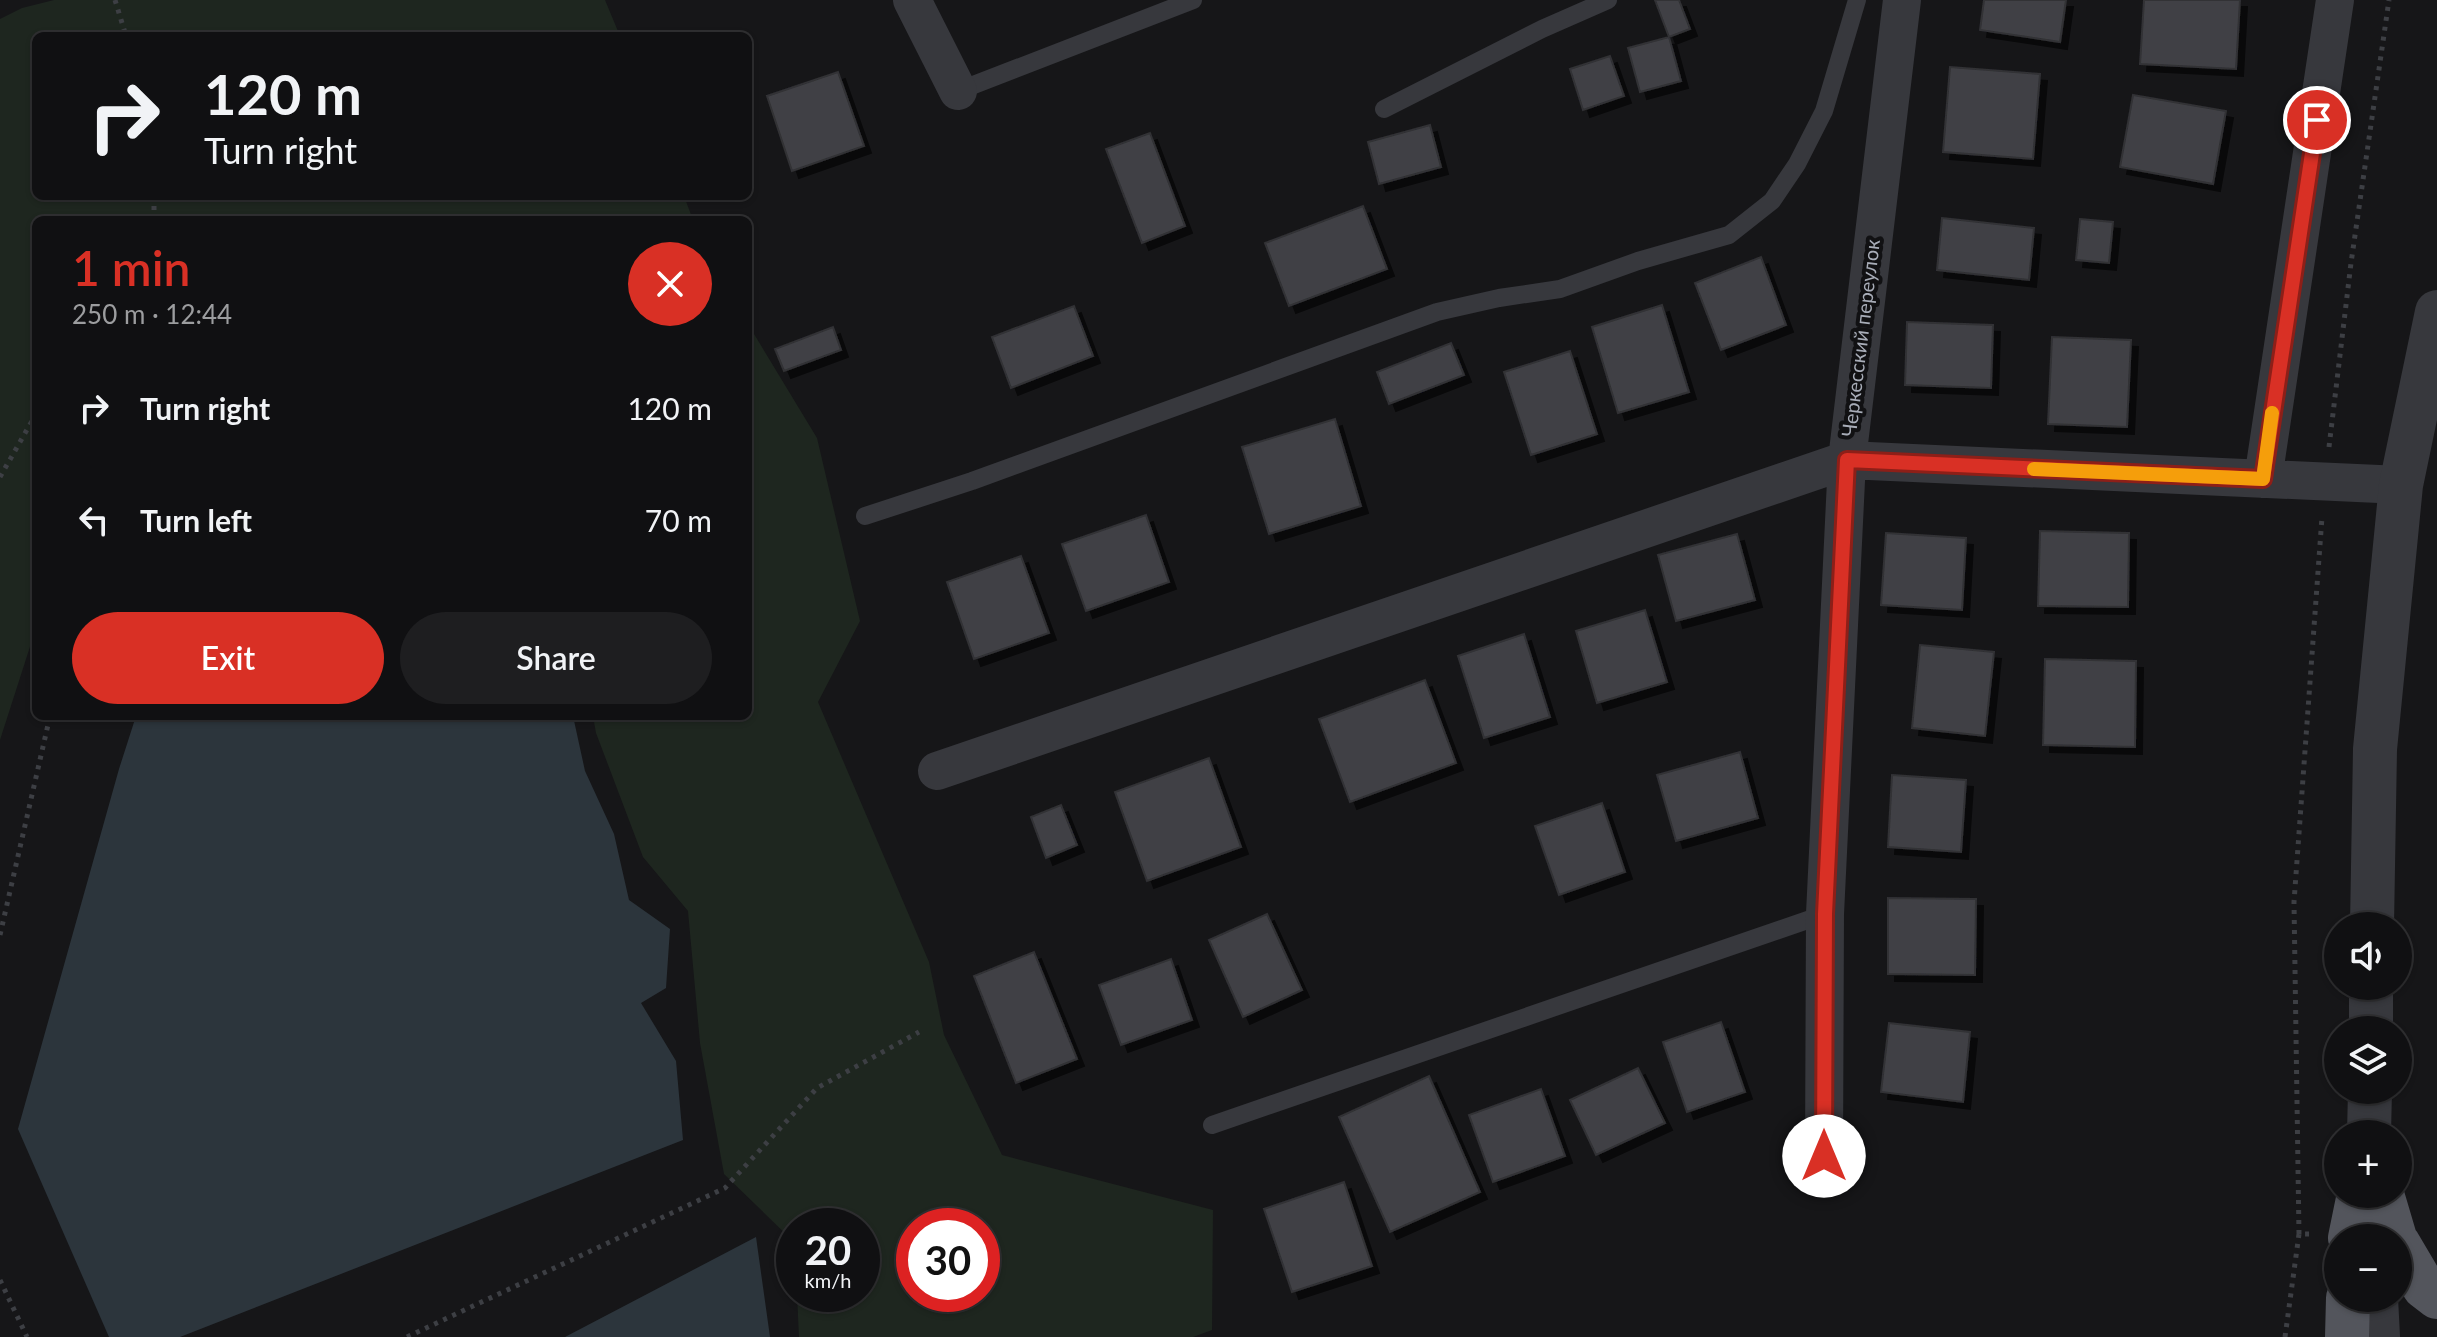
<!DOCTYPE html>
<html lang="en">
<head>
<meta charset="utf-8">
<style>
  body { margin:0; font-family:Lato,sans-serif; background:#1e1e20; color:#f1f3f6; height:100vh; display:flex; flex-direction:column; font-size:30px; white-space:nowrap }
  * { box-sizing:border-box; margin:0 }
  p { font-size:26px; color:#9c9d9f }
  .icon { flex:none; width:44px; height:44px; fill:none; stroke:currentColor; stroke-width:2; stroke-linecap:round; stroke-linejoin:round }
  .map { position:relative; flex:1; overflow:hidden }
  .drawer { position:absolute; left:32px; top:216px; width:720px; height:504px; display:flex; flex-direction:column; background:#101012; border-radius:12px; box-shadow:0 2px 6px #0004,0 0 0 2px #303032 }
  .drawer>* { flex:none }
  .banner { position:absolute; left:32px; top:32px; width:720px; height:168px; border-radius:12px; box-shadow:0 2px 6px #0004,0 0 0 2px #303032; background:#101012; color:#f1f3f6; overflow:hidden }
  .controls { position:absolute; left:2324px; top:912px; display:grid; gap:16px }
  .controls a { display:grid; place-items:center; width:88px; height:88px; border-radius:50%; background:#101012; box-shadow:0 2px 6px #0004,0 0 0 2px #303032; font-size:40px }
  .speed { position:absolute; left:776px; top:1208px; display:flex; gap:16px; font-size:40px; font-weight:700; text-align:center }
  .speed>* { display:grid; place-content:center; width:104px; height:104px; border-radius:50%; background:#101012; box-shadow:0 2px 6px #0004,0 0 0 2px #303032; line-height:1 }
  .speed small { font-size:20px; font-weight:400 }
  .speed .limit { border:12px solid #d22; background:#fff; color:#111 }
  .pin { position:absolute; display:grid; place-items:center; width:68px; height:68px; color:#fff; margin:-34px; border:4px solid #fff; border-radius:50%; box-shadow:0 2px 8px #0007 }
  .me { position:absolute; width:88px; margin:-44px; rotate:0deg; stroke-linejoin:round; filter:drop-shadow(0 0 6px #0008) }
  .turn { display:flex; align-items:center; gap:28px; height:168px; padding:0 40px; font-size:36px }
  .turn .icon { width:104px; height:104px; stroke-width:2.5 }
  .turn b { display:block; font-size:56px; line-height:68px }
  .round { display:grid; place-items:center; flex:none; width:84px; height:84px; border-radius:42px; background:#1e1e20 }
  .summary { display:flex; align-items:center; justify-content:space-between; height:136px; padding:0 40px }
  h1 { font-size:48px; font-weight:600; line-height:60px; color:#d93025 }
  .action { display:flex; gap:16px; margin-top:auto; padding:16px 40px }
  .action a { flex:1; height:92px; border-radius:48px; background:#d93025; color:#fff; font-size:32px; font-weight:600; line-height:92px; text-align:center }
  .action a+a { background:#1e1e20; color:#f1f3f6 }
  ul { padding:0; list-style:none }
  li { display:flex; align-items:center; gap:24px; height:112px; padding:0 40px }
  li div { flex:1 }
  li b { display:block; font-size:30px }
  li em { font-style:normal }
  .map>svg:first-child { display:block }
  .green { fill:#1e261f; fill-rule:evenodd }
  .water { fill:#2c353c }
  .building { fill:#404145; stroke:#303034; stroke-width:2; filter:url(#shadow) }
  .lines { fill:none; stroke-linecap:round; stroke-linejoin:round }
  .path { stroke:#3d3f44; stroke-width:5; stroke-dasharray:4 6; stroke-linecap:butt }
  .service { stroke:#37383d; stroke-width:18 }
  .minor { stroke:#37383d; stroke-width:38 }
  .tertiary { stroke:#37383d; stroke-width:44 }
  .primary { stroke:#53555c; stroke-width:44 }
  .route-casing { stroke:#8d1f18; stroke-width:20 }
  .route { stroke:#d93025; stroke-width:14 }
  .slow { stroke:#f59e0b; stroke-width:14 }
  .labels { text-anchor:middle; stroke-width:8; stroke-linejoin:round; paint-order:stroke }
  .street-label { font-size:20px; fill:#a8adb8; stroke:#111113 }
</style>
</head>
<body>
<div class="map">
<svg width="2437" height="1337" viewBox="0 0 2437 1337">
  <defs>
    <filter id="shadow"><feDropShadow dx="7" dy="7" stdDeviation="0" flood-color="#0009"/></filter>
  </defs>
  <rect width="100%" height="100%" fill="#161618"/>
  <path class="green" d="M54 0H605L620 36H36V196H684L693 220H36V628L0 740V19L22 8Z
    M748 324 817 438 860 621 818 702 929 962 944 1035 1002 1155 1213 1210 1212 1330 1193 1337H799L797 1294H862V1226H794V1242L724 1174 700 1043 688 911 643 857 596 733 593 716H748ZM914 1226H982V1294H914Z"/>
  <path class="water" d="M136 716H573L585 771 614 834 629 900 670 929 666 988 641 1003 676 1061 683 1140 180 1337H109L18 1129 119 769Z
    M756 1237 770 1337H565Z"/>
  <path class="building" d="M1655 0H1679L1690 29 1669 37Z
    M1984 0H2066L2060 42 1980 30Z
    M2144 0H2240L2236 69 2140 64Z
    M1669 37 1681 81 1640 92 1628 48Z
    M1610 56 1624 96 1583 110 1570 69Z
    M1950 67 2040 74 2033 159 1943 152Z
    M838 72 864 146 792 171 767 96Z
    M2133 95 2226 111 2213 184 2120 167Z
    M1430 125 1441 167 1379 184 1368 142Z
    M1150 133 1185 226 1142 243 1106 149Z
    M1363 206 1387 269 1289 306 1265 243Z
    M1942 218 2034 228 2029 280 1937 270Z
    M2080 219 2113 222 2109 263 2076 260Z
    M1761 257 1786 325 1721 350 1695 283Z
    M1662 305 1689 392 1618 413 1592 327Z
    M1074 306 1093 356 1011 388 992 337Z
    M1907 322 1993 325 1991 388 1905 385Z
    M833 327 841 350 784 371 775 349Z
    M2052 337 2131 340 2127 427 2048 424Z
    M1451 343 1464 375 1389 404 1377 372Z
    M1570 351 1597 434 1531 455 1504 372Z
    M1335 419 1361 506 1269 534 1242 447Z
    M1146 515 1169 582 1086 611 1062 544Z
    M2040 531 2129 533 2128 607 2038 606Z
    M1886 533 1966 538 1962 610 1881 605Z
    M1737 534 1755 600 1676 621 1658 555Z
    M1021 556 1049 633 974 659 947 582Z
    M1645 610 1667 682 1597 703 1576 631Z
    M1524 634 1550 717 1484 738 1458 656Z
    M1920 645 1994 652 1985 736 1912 728Z
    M2045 659 2136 661 2135 747 2043 745Z
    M1425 680 1456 763 1350 802 1319 719Z
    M1740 752 1758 818 1676 841 1657 775Z
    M1209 758 1241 847 1147 881 1115 792Z
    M1892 775 1966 780 1961 852 1888 847Z
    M1602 803 1625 872 1559 895 1535 826Z
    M1061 805 1077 845 1046 858 1031 817Z
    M1888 898 1976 899 1975 975 1888 974Z
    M1267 914 1302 990 1243 1017 1209 940Z
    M1034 952 1077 1059 1016 1083 974 976Z
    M1171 959 1192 1020 1121 1045 1099 985Z
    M1721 1022 1745 1092 1687 1112 1663 1042Z
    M1889 1023 1970 1032 1963 1102 1881 1092Z
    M1638 1068 1665 1123 1596 1155 1570 1100Z
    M1429 1076 1480 1192 1390 1232 1339 1117Z
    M1541 1089 1565 1156 1493 1182 1469 1115Z
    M1344 1182 1372 1266 1292 1292 1264 1209Z"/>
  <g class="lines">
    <path class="path" d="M115 0 126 36
      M154 220V196
      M2329 447 2351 263 2389 0
      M0 477 36 414
      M0 935 50 716
      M2299 1234 2294 902 2322 517
      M0 1280 27 1337
      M407 1337 725 1188 817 1088 919 1032
      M2285 1337 2299 1234H2313"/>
    <path class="service" d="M958 91 1193 0
      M1384 109 1542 29 1608 0
      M865 516 972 481 1437 312 1499 298 1560 289 1638 261 1729 235 1772 201 1797 164 1824 111 1857 0
      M1212 1125 1825 914"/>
    <path class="minor" d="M912 0 958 91
      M2263 479 2335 0
      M937 771 1847 460 2401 485
      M1824 1156 1825 914 1847 460 1902 0"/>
    <path class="tertiary" d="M2372 926 2375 749 2401 485 2437 312
      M2371 1030V986
      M2369 1134 2370 1090
      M2376 1298 2378 1337"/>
    <path class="primary" d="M2382 1194 2395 1238
      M2350 1238 2359 1194
      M2398 1243 2424 1287 2437 1297
      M2347 1337 2348 1298"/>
  </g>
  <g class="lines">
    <g class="route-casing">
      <path id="route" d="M1824 1156 1825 914 1847 460 2263 479 2317 120"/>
    </g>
    <use href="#route" class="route"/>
    <path class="slow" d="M2034 469 2263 479 2272 413"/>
  </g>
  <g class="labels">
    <g class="street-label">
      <text transform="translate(1861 338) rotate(-83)" y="7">Черкесский переулок</text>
    </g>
  </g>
</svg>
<div class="controls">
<a><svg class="icon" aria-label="sound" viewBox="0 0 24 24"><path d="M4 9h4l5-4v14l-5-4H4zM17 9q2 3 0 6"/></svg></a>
<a><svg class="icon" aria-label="layers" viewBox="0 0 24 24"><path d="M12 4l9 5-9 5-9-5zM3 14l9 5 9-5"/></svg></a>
<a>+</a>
<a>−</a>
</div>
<div class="speed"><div>20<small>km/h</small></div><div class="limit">30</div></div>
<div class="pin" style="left:2317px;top:120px;background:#d93025"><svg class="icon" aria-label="arrive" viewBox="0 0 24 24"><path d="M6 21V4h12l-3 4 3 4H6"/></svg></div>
<svg class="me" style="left:1824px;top:1156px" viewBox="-20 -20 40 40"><circle r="19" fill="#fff"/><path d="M0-13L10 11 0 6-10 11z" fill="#d93025"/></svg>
<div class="banner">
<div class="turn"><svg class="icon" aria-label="right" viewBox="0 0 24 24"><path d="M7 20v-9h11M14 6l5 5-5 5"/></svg><div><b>120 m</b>Turn right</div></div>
</div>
<section class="drawer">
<div class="summary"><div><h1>1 min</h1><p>250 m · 12:44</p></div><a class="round" style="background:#d93025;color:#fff"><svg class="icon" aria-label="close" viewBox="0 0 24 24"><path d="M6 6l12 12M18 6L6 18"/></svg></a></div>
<ul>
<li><svg class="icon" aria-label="right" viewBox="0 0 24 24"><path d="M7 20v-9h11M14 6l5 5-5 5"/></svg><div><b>Turn right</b></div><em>120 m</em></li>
<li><svg class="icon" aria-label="left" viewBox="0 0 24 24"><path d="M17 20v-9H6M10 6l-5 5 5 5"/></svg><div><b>Turn left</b></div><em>70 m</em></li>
</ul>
<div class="action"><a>Exit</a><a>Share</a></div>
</section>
</div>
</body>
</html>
